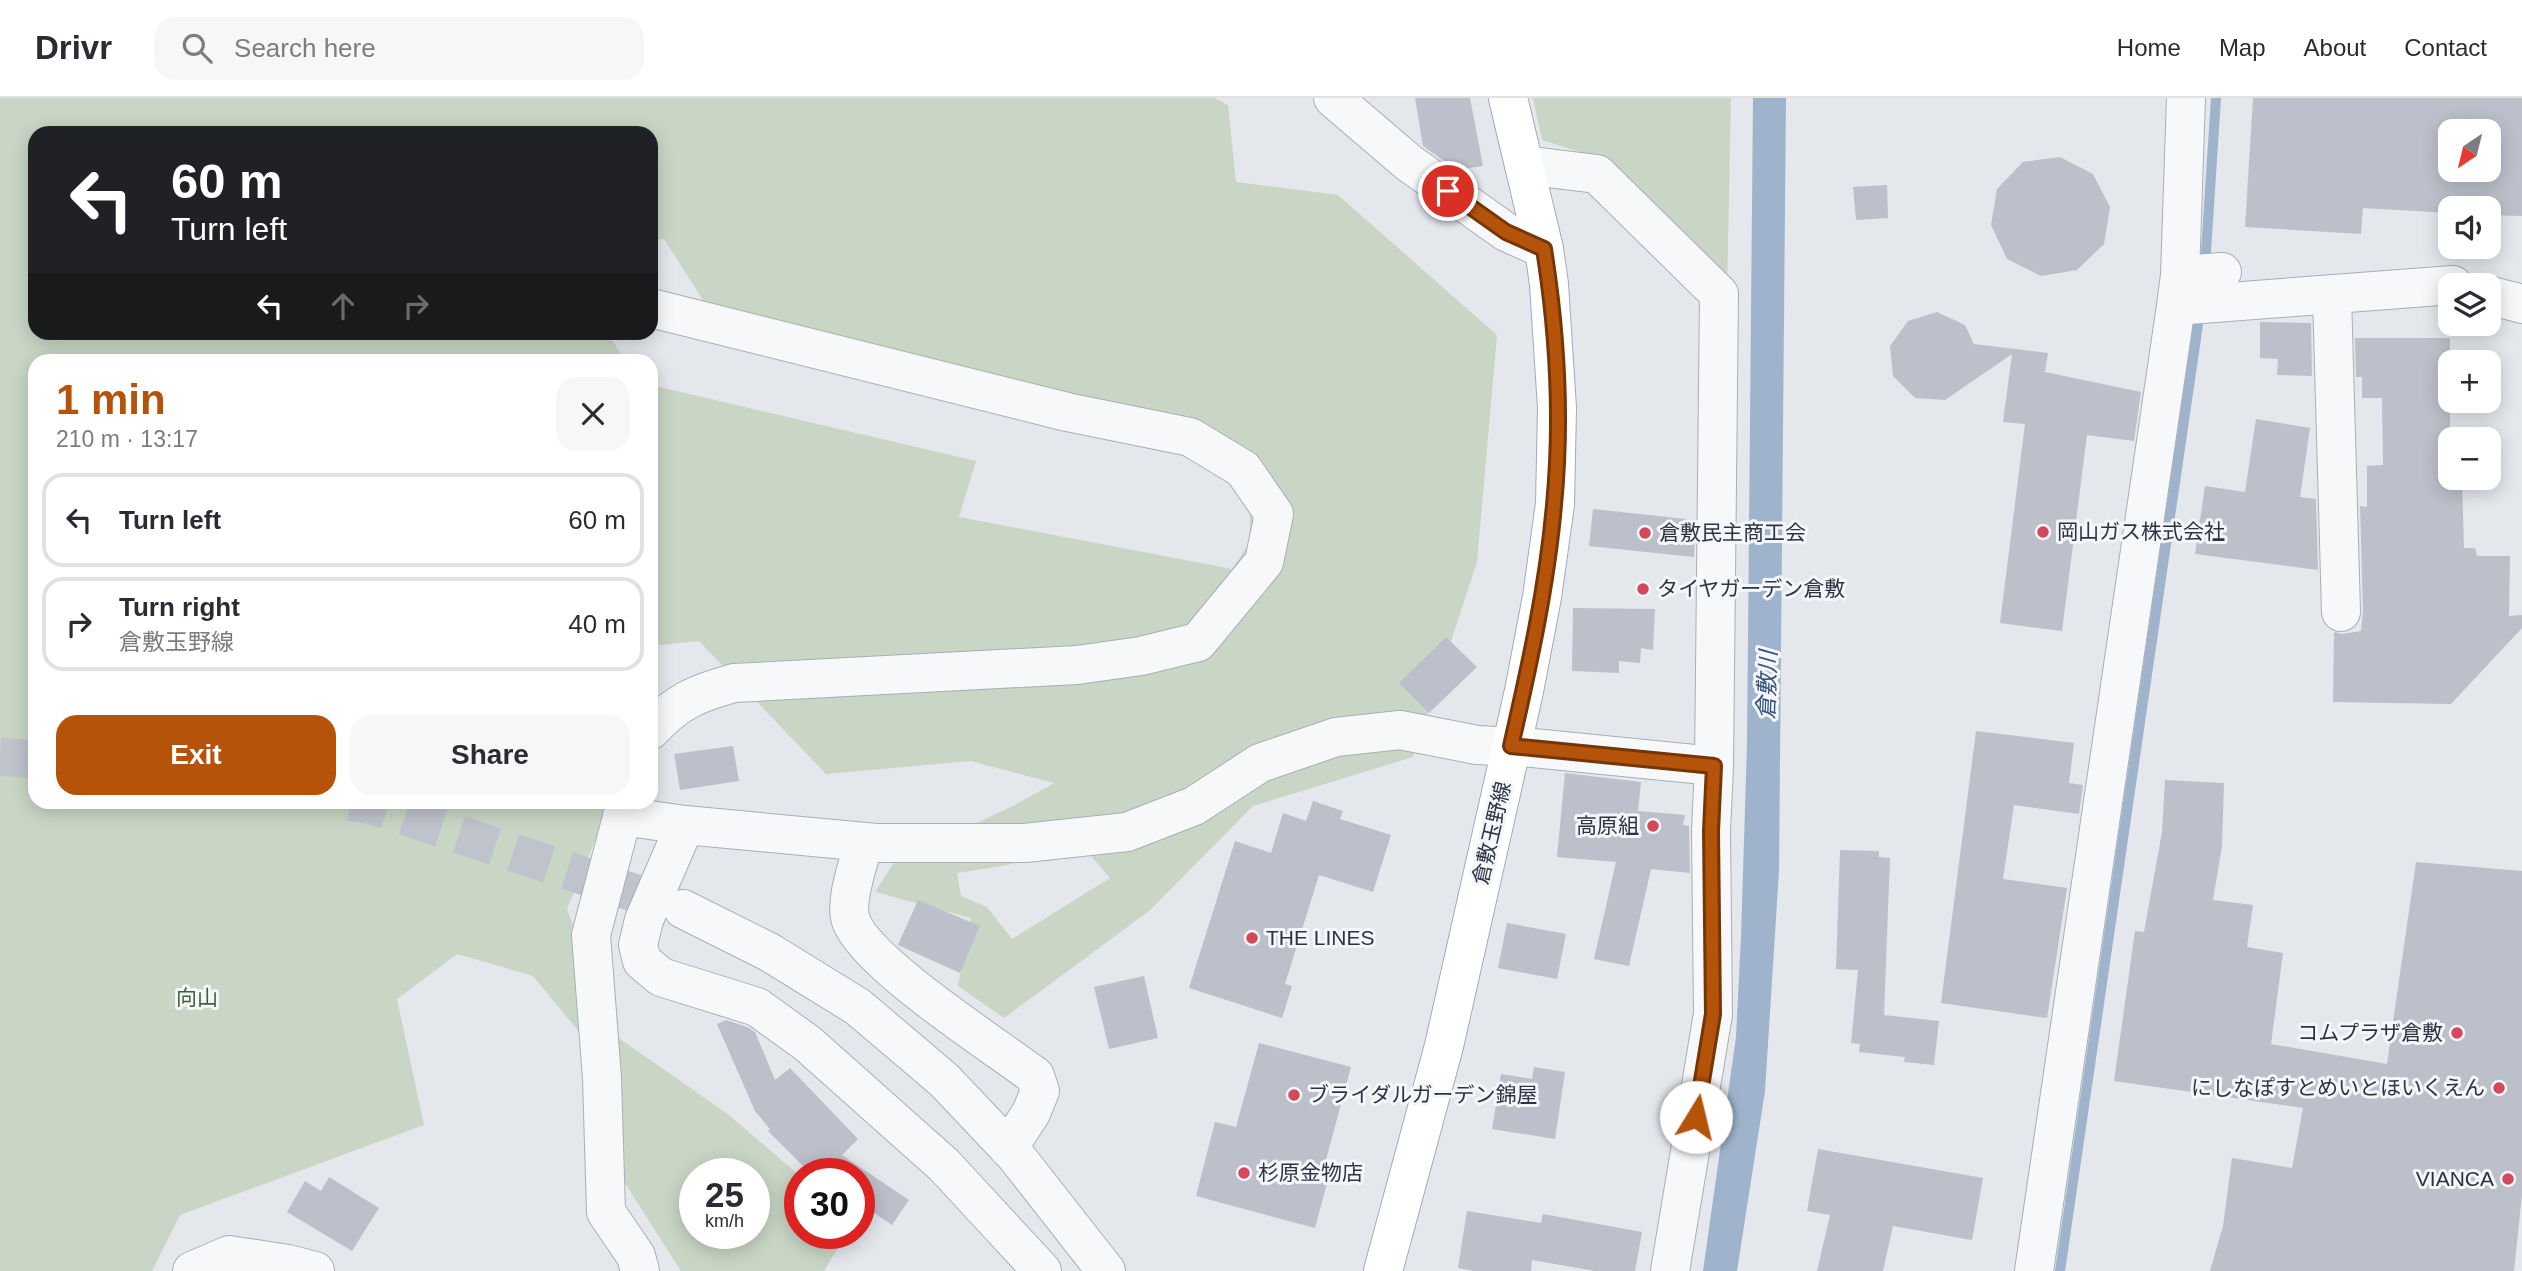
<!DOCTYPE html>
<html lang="en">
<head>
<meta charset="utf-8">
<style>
  body { margin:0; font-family:Helvetica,"Noto Sans JP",sans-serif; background:#f7f7f7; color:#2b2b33; height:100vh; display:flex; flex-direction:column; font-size:26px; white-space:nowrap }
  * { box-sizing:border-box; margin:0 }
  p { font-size:23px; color:#7c7c81 }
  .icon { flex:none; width:38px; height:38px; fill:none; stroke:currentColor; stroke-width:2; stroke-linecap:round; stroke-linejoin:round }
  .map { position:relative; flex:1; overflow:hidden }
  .drawer { position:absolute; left:28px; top:256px; width:630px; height:455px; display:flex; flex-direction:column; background:#fff; border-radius:21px; box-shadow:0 4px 18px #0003 }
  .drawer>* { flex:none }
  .guide { position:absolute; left:28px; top:28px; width:630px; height:214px; border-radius:21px; box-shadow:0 4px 18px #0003; background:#202124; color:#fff; overflow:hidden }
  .needle { width:46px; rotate:215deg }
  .fabs { position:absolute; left:2438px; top:21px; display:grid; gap:14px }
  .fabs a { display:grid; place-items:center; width:63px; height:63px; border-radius:14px; background:#fff; box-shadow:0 4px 18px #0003; font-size:35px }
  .speed { position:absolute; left:679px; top:1060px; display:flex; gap:14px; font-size:35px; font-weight:700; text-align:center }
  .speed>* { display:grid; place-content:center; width:91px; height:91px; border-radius:50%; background:#fff; box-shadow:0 4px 18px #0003; line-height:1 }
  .speed small { font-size:18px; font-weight:400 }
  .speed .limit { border:10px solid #d22; background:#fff; color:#111 }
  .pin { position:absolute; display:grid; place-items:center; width:60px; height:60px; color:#fff; margin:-30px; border:4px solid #fff; border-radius:50%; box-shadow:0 2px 7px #0007 }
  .me { position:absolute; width:77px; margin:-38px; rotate:9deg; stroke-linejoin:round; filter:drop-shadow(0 0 5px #0008) }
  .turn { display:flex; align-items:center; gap:24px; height:147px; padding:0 28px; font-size:32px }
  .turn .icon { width:91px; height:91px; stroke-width:2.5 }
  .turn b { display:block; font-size:49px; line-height:60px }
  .lanes { display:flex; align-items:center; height:66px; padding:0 28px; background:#0003; justify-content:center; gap:35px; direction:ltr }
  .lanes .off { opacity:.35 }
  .round { display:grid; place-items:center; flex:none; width:74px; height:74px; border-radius:21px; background:#f7f7f7 }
  .headline { display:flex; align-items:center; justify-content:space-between; height:119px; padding:0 28px }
  h1 { font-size:42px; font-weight:800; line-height:52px; color:#b45309 }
  .primary-button { display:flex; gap:14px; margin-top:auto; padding:14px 28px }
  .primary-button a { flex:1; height:80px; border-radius:21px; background:#b45309; color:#fff; font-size:28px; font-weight:800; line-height:80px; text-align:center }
  .primary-button a+a { background:#f7f7f7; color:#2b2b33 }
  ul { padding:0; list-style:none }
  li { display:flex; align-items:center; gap:21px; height:94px; margin:0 14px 10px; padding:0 14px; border:4px solid #e1e1e2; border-radius:21px }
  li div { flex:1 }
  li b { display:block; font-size:26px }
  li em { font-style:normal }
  header { display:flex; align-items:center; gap:42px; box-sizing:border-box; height:98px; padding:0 35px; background:#fff; border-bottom:2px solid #e1e1e2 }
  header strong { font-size:33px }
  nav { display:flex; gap:38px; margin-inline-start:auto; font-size:24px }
  .search { width:490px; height:63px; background:#f7f7f7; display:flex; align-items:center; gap:18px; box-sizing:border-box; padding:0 24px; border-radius:21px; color:#7c7c81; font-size:26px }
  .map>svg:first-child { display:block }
  .green { fill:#c9d6c5; fill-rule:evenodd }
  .water { fill:#9fb4cc }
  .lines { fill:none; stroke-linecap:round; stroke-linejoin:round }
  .stream { stroke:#9fb4cc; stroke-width:10 }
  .building { fill:#bbc0ca; fill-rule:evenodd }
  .minor-tunnel { stroke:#bfc3cb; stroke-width:38; stroke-dasharray:38 19; stroke-linecap:butt }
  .minor-casing { stroke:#a9aeb7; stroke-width:40 }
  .major-casing { stroke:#a3abb8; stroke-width:40 }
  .minor { stroke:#f7f8fa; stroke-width:38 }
  .major { stroke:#fff; stroke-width:38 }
  .route-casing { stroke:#753606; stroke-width:18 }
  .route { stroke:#b45309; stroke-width:12 }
  .poi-dot { fill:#d1495b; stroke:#f4f6f9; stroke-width:2.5 }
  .labels { text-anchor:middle; stroke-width:6; stroke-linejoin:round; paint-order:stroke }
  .poi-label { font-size:21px; fill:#2b3445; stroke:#f4f6f9; text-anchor:start }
  .street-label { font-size:21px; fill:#2b3445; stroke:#f4f6f9 }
  .park-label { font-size:21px; fill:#3f6138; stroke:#f4f6f9 }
  .water-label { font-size:23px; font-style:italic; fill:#34527a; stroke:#f4f6f9 }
</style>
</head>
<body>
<header>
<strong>Drivr</strong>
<div class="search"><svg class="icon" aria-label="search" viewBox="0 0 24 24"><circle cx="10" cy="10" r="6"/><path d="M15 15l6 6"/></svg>Search here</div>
<nav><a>Home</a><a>Map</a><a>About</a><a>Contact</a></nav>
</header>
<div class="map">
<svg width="2522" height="1173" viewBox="0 0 2522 1173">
  <rect width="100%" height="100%" fill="#e4e7ec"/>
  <path class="green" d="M0 0H1215L1228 7 1236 84 1338 97 1497 237 1477 464 1413 659 1253 708 1149 813 1004 920 958 888 971 820 875 794 895 763 1013 708 1054 685 971 663 826 676 699 543 651 548V287L976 363 959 419 1232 471 1250 444V408L1174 320 710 213 664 141 651 142V35H35V234H607L625 262H35V704H611L567 811 613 936 729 1017 800 1078V1136H846L824 1173H681L621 1079 618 981 533 878 457 856 397 901 424 1027 180 1117 152 1173H0ZM1083 749 1110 780 1012 841 987 809 961 798 957 775 1002 768ZM695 1076H754V1136H695Z
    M1533 0H1731L1727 196 1592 58 1542 42Z"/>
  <path class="water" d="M1753 0H1786L1779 773 1765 993 1737 1173H1703L1736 939 1741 838 1747 647Z"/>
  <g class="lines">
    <path class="stream" d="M2205 169 2216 0
      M2060 1173 2200 213"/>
  </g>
  <path class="building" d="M1415 0H1470L1483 68 1457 72 1423 48Z
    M2253 0H2522V118L2488 117V110H2450V115L2363 110 2361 136 2245 129ZM2450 33H2488V72H2450Z
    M2060 59 2093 76 2110 109 2104 146 2077 172 2041 178 2007 161 1991 127 1997 91 2023 64Z
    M1887 87 1888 120 1856 122 1853 89Z
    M1937 214 1965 227 1974 246 2048 255 2045 274 2141 294 2134 343 2087 337 2062 533 2000 525 2025 326 2003 324 2012 256 1945 302 1915 300 1893 278 1890 248 1908 223Z
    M2260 224 2311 225 2312 278 2277 277 2278 261 2260 260Z
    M2355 240H2450V335H2460V341H2450V380H2462L2464 450H2475L2477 458H2510L2509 518 2522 517V530L2451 606 2333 604 2334 534 2342 536 2361 533 2363 513 2360 408 2367 409V368L2383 367 2382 300H2362V279H2356Z
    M2256 321 2310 330 2300 399 2316 401 2318 472 2195 456 2205 388 2245 394Z
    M1593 411 1695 422 1694 459 1589 448Z
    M1573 510 1655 511 1653 552 1641 550 1640 565 1619 563V575L1572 573Z
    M1446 539 1477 569 1429 615 1399 585Z
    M1976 633 2074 645 2069 685 2083 687 2079 716 2014 707 2003 781 2067 790 2047 920 1941 905Z
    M733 648 739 683 680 692 674 656Z
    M1565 675 1641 684 1638 713 1685 717 1683 727 1689 728 1690 775 1651 771 1629 868 1594 861 1616 764 1557 759Z
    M2165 682 2224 685 2222 748 2213 802 2253 807 2247 849 2283 855 2271 946 2387 966 2416 764 2522 773V1097L2514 1173H2210L2223 1128 2232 1060 2292 1070 2303 1010 2114 983 2135 833 2144 834 2162 734Z
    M1313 703 1343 713 1340 721 1391 737 1373 794 1319 777 1285 886 1292 888 1282 920 1189 890 1235 743 1271 755 1283 715 1306 723Z
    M1840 752 1879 753V759L1890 760 1884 917 1939 923 1934 967 1904 964 1905 959 1859 954 1860 946 1851 945 1858 872 1836 871Z
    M918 802 980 828 960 875 898 847Z
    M1507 825 1566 836 1557 881 1498 870Z
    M1144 878 1158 940 1109 951 1094 889Z
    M726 922 747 929 755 934 775 982 790 970 858 1041 842 1057 909 1102 892 1127 859 1105V1076H811L768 1033 770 1031 755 1013 717 926Z
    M1259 945 1351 969 1320 1084 1327 1085 1315 1130 1196 1098 1215 1024 1236 1029Z
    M1534 969 1565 974 1555 1041 1492 1031 1501 976 1532 981Z
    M1818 1051 1983 1080 1972 1142 1893 1128 1883 1173H1817L1830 1117 1807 1113Z
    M329 1079 379 1110 352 1153 287 1114 305 1083 321 1093Z
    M1467 1113 1541 1125 1543 1116 1642 1134 1635 1173H1595L1532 1162 1531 1173H1474L1458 1170Z"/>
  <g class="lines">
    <path class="minor-tunnel" d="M0 659 35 661
      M350 704 371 707 683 811"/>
    <g class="minor-casing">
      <path id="minor" d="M1333 0 1409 65 1506 134 1544 151
        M1524 67 1597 76 1719 196 1714 668 1711 733 1713 916 1670 1173
        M2180 177 2222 174
        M2332 197 2341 514
        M2488 197 2522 206
        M2176 208 2453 187
        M651 210 1067 314 1190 339 1243 371 1274 416 1264 464 1198 544 1141 558 1077 567 734 585C698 595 677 603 651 632
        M626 704 591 837 602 980 606 1114 636 1158 640 1173
        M622 718 685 727 876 745H1025L1127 734 1194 708 1260 665 1336 639 1400 632 1477 647 1533 650 1714 668
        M685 727 644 822 638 847 642 863 661 879 757 909 807 945 944 1067 1042 1173
        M864 744C859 764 844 803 851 823 867 866 994 947 1035 978L1040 993 1031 1015 1008 1050
        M683 811 769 854 858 909 944 982 1015 1057 1106 1173
        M192 1173 229 1157 288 1166 315 1173
        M2034 1173 2176 208 2180 177 2186 0"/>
    </g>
    <g class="major-casing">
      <path id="major" d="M1383 1173 1444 948 1524 593 1542 499 1555 406 1557 310 1549 186 1544 151 1508 0"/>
    </g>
    <use href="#minor" class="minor"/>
    <use href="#major" class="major"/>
  </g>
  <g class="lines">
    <g class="route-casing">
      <path id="route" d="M1448 93 1506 134 1544 151C1557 233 1562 324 1554 407 1547 488 1529 569 1511 648L1714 668 1711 733 1713 916 1696 1019"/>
    </g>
    <use href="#route" class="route"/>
  </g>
  <g class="poi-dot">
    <circle cx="2043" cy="434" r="7"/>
    <circle cx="1645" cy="435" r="7"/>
    <circle cx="1643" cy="491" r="7"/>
    <circle cx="1653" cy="728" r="7"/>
    <circle cx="1252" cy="840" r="7"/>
    <circle cx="2457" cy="935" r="7"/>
    <circle cx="2499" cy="990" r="7"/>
    <circle cx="1294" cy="997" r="7"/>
    <circle cx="1244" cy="1075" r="7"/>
    <circle cx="2508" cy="1081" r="7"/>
  </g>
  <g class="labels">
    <g class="poi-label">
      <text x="2057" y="441">岡山ガス株式会社</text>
      <text x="1659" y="442">倉敷民主商工会</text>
      <text x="1657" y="498">タイヤガーデン倉敷</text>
      <text x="1639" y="735" text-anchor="end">高原組</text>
      <text x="1266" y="847">THE LINES</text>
      <text x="2443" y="942" text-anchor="end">コムプラザ倉敷</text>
      <text x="2485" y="997" text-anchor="end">にしなぽすとめいとほいくえん</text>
      <text x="1308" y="1004">ブライダルガーデン錦屋</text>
      <text x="1258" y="1082">杉原金物店</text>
      <text x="2494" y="1088" text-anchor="end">VIANCA</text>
    </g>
    <g class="street-label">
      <text transform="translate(1492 735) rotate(-77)" y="7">倉敷玉野線</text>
    </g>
    <g class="park-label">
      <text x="197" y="907">向山</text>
    </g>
    <g class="water-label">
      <text transform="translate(1767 587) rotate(-88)" y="8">倉敷川</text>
    </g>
  </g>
</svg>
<div class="fabs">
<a><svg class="needle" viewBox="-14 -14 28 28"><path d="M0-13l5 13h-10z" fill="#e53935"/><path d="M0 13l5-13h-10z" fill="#7c7c81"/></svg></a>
<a><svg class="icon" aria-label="sound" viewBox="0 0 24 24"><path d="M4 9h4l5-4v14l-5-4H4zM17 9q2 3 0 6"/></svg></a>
<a><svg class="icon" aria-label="layers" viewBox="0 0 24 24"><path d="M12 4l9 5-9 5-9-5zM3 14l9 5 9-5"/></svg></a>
<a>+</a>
<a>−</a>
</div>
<div class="speed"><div>25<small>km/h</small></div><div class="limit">30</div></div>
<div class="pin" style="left:1448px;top:93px;background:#d93025"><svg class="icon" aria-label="arrive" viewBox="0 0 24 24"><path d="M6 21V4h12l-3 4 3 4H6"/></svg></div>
<svg class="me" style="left:1696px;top:1019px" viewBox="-20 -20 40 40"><circle r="19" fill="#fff"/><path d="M0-13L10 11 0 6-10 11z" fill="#b45309"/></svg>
<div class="guide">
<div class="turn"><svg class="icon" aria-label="left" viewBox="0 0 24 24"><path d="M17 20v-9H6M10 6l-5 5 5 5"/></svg><div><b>60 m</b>Turn left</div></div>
<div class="lanes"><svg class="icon" aria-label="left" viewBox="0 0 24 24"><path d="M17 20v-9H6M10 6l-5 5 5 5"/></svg><svg class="icon off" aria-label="ahead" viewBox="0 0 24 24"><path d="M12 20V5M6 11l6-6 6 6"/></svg><svg class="icon off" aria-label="right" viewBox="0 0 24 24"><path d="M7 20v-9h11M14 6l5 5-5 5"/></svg></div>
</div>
<section class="drawer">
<div class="headline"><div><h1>1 min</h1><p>210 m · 13:17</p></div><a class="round"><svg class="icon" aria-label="close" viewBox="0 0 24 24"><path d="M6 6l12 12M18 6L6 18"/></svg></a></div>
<ul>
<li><svg class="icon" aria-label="left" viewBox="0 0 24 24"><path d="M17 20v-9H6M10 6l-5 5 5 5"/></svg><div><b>Turn left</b></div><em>60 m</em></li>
<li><svg class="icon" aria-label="right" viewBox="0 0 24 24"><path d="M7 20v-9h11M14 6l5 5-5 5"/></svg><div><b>Turn right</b><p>倉敷玉野線</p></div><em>40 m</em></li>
</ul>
<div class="primary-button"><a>Exit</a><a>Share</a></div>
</section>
</div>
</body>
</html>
